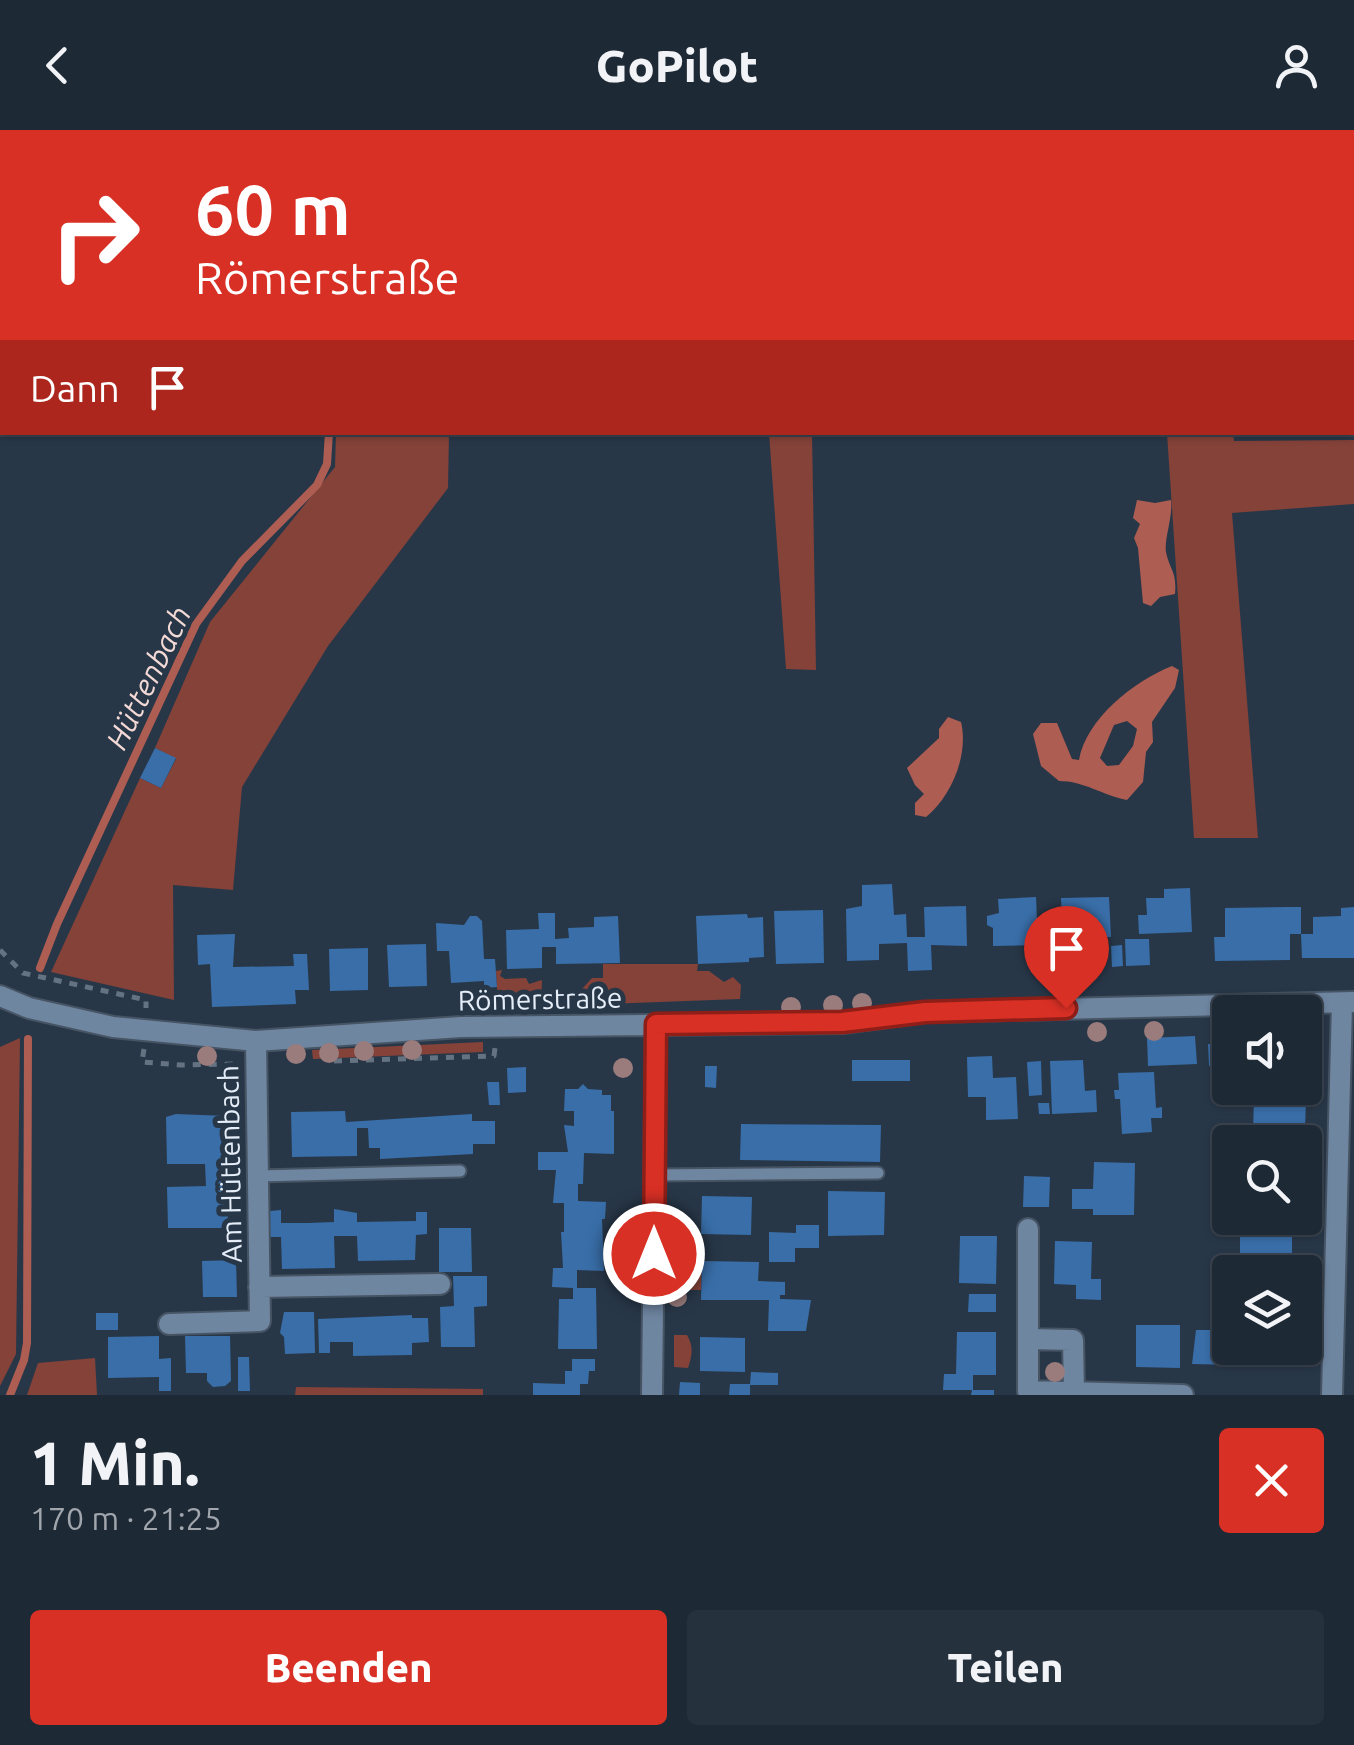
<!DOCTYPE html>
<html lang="de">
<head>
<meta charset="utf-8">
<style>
  body { margin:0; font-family:Ubuntu,sans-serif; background:#26313e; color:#f1f3f6; height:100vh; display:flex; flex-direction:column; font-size:38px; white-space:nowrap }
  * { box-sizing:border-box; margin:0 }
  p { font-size:32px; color:#a1a6ad }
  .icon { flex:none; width:55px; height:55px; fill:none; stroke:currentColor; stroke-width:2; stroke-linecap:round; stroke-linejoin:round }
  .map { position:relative; height:1265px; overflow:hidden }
  .details { display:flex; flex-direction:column; background:#1e2936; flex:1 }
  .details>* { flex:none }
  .banner { position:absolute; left:0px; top:0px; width:1355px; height:305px; box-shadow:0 2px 8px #0004,0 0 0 2px #3c4551; background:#d93025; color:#fff; overflow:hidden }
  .buttons { position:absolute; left:1212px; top:865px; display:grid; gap:20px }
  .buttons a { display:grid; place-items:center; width:110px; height:110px; border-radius:10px; background:#1e2936; box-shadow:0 2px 8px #0004,0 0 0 2px #3c4551; font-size:50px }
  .pin { position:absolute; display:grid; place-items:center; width:85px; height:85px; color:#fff; margin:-102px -42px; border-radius:50% 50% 50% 0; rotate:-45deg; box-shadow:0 0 10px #0007 }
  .pin .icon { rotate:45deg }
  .me { position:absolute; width:110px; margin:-55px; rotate:0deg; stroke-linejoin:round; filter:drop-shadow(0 0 8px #0008) }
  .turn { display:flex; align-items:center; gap:35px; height:210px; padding:0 30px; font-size:45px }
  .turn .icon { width:130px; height:130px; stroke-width:2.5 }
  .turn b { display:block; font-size:70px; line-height:85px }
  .then { display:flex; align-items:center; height:95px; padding:0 30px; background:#0003; gap:20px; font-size:38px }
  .round { display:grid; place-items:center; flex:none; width:105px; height:105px; border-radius:10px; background:#26313e }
  .summary { display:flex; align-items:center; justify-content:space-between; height:170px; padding:0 30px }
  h1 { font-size:60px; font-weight:800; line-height:75px }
  .primary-button { display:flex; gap:20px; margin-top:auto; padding:20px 30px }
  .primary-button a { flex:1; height:115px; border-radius:10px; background:#d93025; color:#fff; font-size:40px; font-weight:800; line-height:115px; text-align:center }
  .primary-button a+a { background:#26313e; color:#f1f3f6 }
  header { display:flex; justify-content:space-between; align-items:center; height:130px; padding:0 30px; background:#1e2936; font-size:45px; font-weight:800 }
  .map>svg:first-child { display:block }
  .green { fill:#844239 }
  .water { fill:#ad5d52; fill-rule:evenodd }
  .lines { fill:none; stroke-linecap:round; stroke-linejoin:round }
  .stream { stroke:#ad5d52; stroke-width:8 }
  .building { fill:#396ea8 }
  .service-casing { stroke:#465464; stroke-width:15 }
  .minor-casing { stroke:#465464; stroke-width:24 }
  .tertiary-casing { stroke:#465464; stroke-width:24 }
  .path { stroke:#657281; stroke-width:5; stroke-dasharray:8 8; stroke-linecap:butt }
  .service { stroke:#6f86a1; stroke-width:11 }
  .minor { stroke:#6f86a1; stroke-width:20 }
  .tertiary { stroke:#6f86a1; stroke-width:20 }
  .tree { fill:#9a7c7d }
  .route-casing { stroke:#8d1f18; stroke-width:25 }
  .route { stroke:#d93025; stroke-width:18 }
  .labels { text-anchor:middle; stroke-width:10; stroke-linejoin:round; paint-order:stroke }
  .street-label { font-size:28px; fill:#e4edf8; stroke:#283748 }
  .water-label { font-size:30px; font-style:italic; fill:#f3dad6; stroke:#283748 }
</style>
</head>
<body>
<header><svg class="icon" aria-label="back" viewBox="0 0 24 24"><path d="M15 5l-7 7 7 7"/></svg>GoPilot<svg class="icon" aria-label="person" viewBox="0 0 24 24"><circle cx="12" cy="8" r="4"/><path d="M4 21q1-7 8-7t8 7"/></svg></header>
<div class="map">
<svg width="1354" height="1265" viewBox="0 0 1354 1265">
  <rect width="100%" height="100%" fill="#283748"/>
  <path class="green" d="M10 0H319V2H10Z
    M1058 0H1217V2H1058Z
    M336 303H449L448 358 328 516 242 657 233 760 173 755 174 870 51 842 140 648 161 658 176 629 155 618 210 492 335 337Z
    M769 303H812L816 540 786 539Z
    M1167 303H1233L1234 311 1354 310V374L1232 383 1258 708H1194Z
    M603 834H698L697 841H709L724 852 733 847 741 855 740 869 579 875 582 859 592 848H603Z
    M502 840 500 846 505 849 526 848 529 854 542 850 541 874 498 877 496 841Z
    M20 908 16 1224 0 1256V917Z
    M483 912V922L313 929 312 920Z
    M693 1131H702L701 1160H677V1136H691Z
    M674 1205H687C694 1217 692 1225 688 1238L674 1237Z
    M95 1228 97 1265H27L38 1233Z
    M296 1257 483 1259V1265H295Z"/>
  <path class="water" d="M1137 370 1155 373 1171 370C1173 387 1164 409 1166 422 1170 441 1177 441 1175 464L1160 467 1151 476 1143 473 1138 418 1134 408 1140 394 1133 388Z
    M1172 536 1179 540 1175 558 1152 592 1153 612 1146 622 1143 652 1127 670C1102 665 1084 651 1059 651L1041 636 1033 604 1041 593H1057L1072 629 1079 630C1086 589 1134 551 1172 536ZM1127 591 1137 599 1133 616 1119 635 1107 636 1100 628 1114 595Z
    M948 587 961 592C969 625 951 667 926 687L915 685V673L924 664 915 655 907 638 939 608V599Z"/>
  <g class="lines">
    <path class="stream" d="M329 0V2
      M40 838 57 794 196 494 242 431 317 355 327 334 329 302
      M10 1265 24 1230 27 1213 28 909"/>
  </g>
  <path class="building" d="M155 618 176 628 161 658 140 648Z
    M892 754 894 785 906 784 907 807H925L924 777 966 776 967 816 931 815 932 840 908 841 907 813 879 814V830L847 831 846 779 862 776V755Z
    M1190 758 1192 802 1139 804 1138 785H1147L1146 768H1164V759Z
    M1036 767 1037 790H1050V797H1062L1061 768 1109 767 1111 807 1063 809V823L1037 824V815L993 816V798L987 795V786L999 783 998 769Z
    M1289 777H1301V804H1290V830L1215 831 1214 807H1225V778Z
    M1354 777V828H1302L1301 804H1313V787L1341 786V778Z
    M823 780 824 833 776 834 774 781Z
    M538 783H555V809L569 808 568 798 594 797V787L618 786 620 833 556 834V817H542V838L507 839 506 800 539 799Z
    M747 784 748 788 763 787 764 827 749 828V832L698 834 696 786Z
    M470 786H477L482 791 484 829H495L497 857 484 858V851L451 853 449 821H437L436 793 464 795Z
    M235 804 233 837 294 836 293 824H307L309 860H295L296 874 212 877 210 834 198 835 197 805Z
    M1125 809H1149L1150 835 1126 836Z
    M426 814 427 856 389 857 387 815Z
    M1122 815 1123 836 1112 837 1111 816Z
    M368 818V860L330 861 329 819Z
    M1195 906 1197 934 1148 936 1147 908Z
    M1208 914H1221L1222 936H1209Z
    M992 926 993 948 1016 947 1018 989 986 990V967H968L967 927Z
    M852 930H910V951H852Z
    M1083 930 1085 961 1096 960 1097 982 1052 984 1050 931Z
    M1041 931 1042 965 1029 966 1027 932Z
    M705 936H717L716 958 705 957Z
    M526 937V962L508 963 507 938Z
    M1154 942 1156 978 1162 977V988H1151L1152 1002 1122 1004 1120 969H1115L1114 960H1119L1118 943Z
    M487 952H499L500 975H489Z
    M583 954 588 959 602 960V965H611V981H614V1024L584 1023 583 1054H578V1071L606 1072 605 1089H602L604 1141 577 1140V1158H596L597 1219H558L559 1169H573V1158L552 1157 553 1138H563L561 1102H564V1073H553L556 1040H538V1022H568L564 995 574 996V981H564L565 959H578Z
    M1243 958H1265V967L1306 968 1305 1001H1294L1293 1012H1243V1000L1253 1001 1254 968H1243Z
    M1038 973H1049L1050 984H1039Z
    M345 981 346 992 472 984V991H495V1014H473V1024L380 1029V1018H369L368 998H357V1026L292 1027 291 982Z
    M176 984 227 986 228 1098H168L167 1057 206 1056 205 1034H167L166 987Z
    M741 994 881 995 880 1032 740 1030Z
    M1094 1032 1135 1033 1134 1085H1093V1079H1072V1059H1093Z
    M1024 1046 1050 1047 1049 1077H1023Z
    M828 1061 885 1062 884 1105 828 1106Z
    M702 1066 752 1067 751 1105 701 1104Z
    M334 1079 357 1083V1092L416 1091V1082H427V1104L416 1105 415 1130 358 1131 357 1106H334L335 1138 282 1139 281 1107H270V1081L281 1080V1093H308L334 1092Z
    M1240 1088H1293V1091H1263L1262 1103H1292V1137L1304 1138V1142H1251V1137L1240 1136Z
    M796 1095H819V1118H795V1132H769V1102L796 1103Z
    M439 1098H471L472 1142H439Z
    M960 1106H997L996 1154 959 1153Z
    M1055 1111 1092 1112 1091 1149H1101V1170L1076 1169V1155L1054 1154Z
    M236 1130 237 1167H203L202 1131Z
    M702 1131 759 1132 758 1151 785 1152V1165H780V1169L811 1170 806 1201H768L769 1170H701Z
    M453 1146H487V1176L474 1177 475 1217H441L440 1177 454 1176Z
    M969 1164H996V1182H968Z
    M284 1182H314L315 1223 285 1224 284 1207 280 1203Z
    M96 1183H118V1200H96Z
    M412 1185V1188H428L429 1212 412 1213V1225L353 1226V1212H330V1223H319L318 1189Z
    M1136 1195H1180V1238L1136 1237Z
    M1196 1200H1226L1225 1215 1236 1218 1235 1235 1192 1234Z
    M957 1202H996V1245H973V1260H994V1265H971L972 1260H943L944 1244H956Z
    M159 1206V1229L171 1228V1261H159V1247L108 1248V1207Z
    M185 1206H230L231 1251 225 1256 213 1257 207 1251V1243H186Z
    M700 1207 745 1208V1242L700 1241Z
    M1250 1218H1302V1227H1250Z
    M238 1227H249L250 1261H238Z
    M572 1229H595V1241H589L588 1254H580V1265H533V1253L565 1254V1241H572Z
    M751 1242 778 1243V1255H750V1265H729L730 1254H750Z
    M680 1252 700 1253V1265H679Z"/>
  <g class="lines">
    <g class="service-casing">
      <path id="service" d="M655 1045 878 1043
        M258 1046 460 1041"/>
    </g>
    <g class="minor-casing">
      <path id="minor" d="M259 1157 440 1154
        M169 1194 260 1191 256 911
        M1028 1209V1099
        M1074 1263 1073 1210 1028 1209V1261L1183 1265
        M1332 1265 1342 873"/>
    </g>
    <g class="tertiary-casing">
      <path id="tertiary" d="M0 866 29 878 113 897 256 911 461 897 842 893 925 882 1354 872
        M652 1265 656 895"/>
    </g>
    <path class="path" d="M0 820 23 843 146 870V878
      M144 919 142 932 181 935 233 934
      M334 931 494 926 495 918"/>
    <use href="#service" class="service"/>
    <use href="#minor" class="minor"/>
    <use href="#tertiary" class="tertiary"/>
  </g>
  <g class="tree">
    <circle cx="862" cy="873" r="10"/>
    <circle cx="833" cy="875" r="10"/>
    <circle cx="791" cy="877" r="10"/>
    <circle cx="1154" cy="901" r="10"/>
    <circle cx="1097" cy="902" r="10"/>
    <circle cx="412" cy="920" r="10"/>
    <circle cx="364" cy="921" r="10"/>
    <circle cx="329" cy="923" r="10"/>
    <circle cx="296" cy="924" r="10"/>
    <circle cx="207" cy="926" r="10"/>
    <circle cx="623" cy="938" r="10"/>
    <circle cx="677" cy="1167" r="10"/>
    <circle cx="1055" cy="1242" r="10"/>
  </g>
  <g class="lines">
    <g class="route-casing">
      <path id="route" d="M654 1124 656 894 842 892 925 882 1066 878"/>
    </g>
    <use href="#route" class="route"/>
  </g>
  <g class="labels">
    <g class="street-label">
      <text transform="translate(540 869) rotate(-1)" y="10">Römerstraße</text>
      <text transform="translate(230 1034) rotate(-91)" y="10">Am Hüttenbach</text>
    </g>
    <g class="water-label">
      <text transform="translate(149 548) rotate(-64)" y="10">Hüttenbach</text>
    </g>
  </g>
</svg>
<div class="buttons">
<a><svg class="icon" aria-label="sound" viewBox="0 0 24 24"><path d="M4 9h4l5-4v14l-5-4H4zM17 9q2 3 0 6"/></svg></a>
<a><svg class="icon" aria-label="search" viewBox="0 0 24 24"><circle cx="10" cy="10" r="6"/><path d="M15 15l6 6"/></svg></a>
<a><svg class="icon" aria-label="layers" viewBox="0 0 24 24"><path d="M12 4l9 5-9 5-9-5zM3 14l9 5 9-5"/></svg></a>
</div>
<div class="pin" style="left:1066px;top:878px;background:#d93025"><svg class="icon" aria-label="arrive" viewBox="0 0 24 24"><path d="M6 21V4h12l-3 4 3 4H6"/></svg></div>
<svg class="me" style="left:654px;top:1124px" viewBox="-20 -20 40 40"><circle r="17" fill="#d93025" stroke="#fff" stroke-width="3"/><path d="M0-11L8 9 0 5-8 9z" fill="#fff"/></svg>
<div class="banner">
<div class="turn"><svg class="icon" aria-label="right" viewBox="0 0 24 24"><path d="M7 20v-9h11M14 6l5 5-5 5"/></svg><div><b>60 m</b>Römerstraße</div></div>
<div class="then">Dann<svg class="icon" aria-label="arrive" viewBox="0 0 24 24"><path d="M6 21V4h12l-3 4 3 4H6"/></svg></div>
</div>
</div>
<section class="details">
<div class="summary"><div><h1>1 Min.</h1><p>170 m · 21:25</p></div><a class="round" style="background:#d93025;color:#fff"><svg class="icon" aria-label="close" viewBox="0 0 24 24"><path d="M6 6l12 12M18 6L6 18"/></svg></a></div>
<div class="primary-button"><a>Beenden</a><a>Teilen</a></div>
</section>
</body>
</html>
